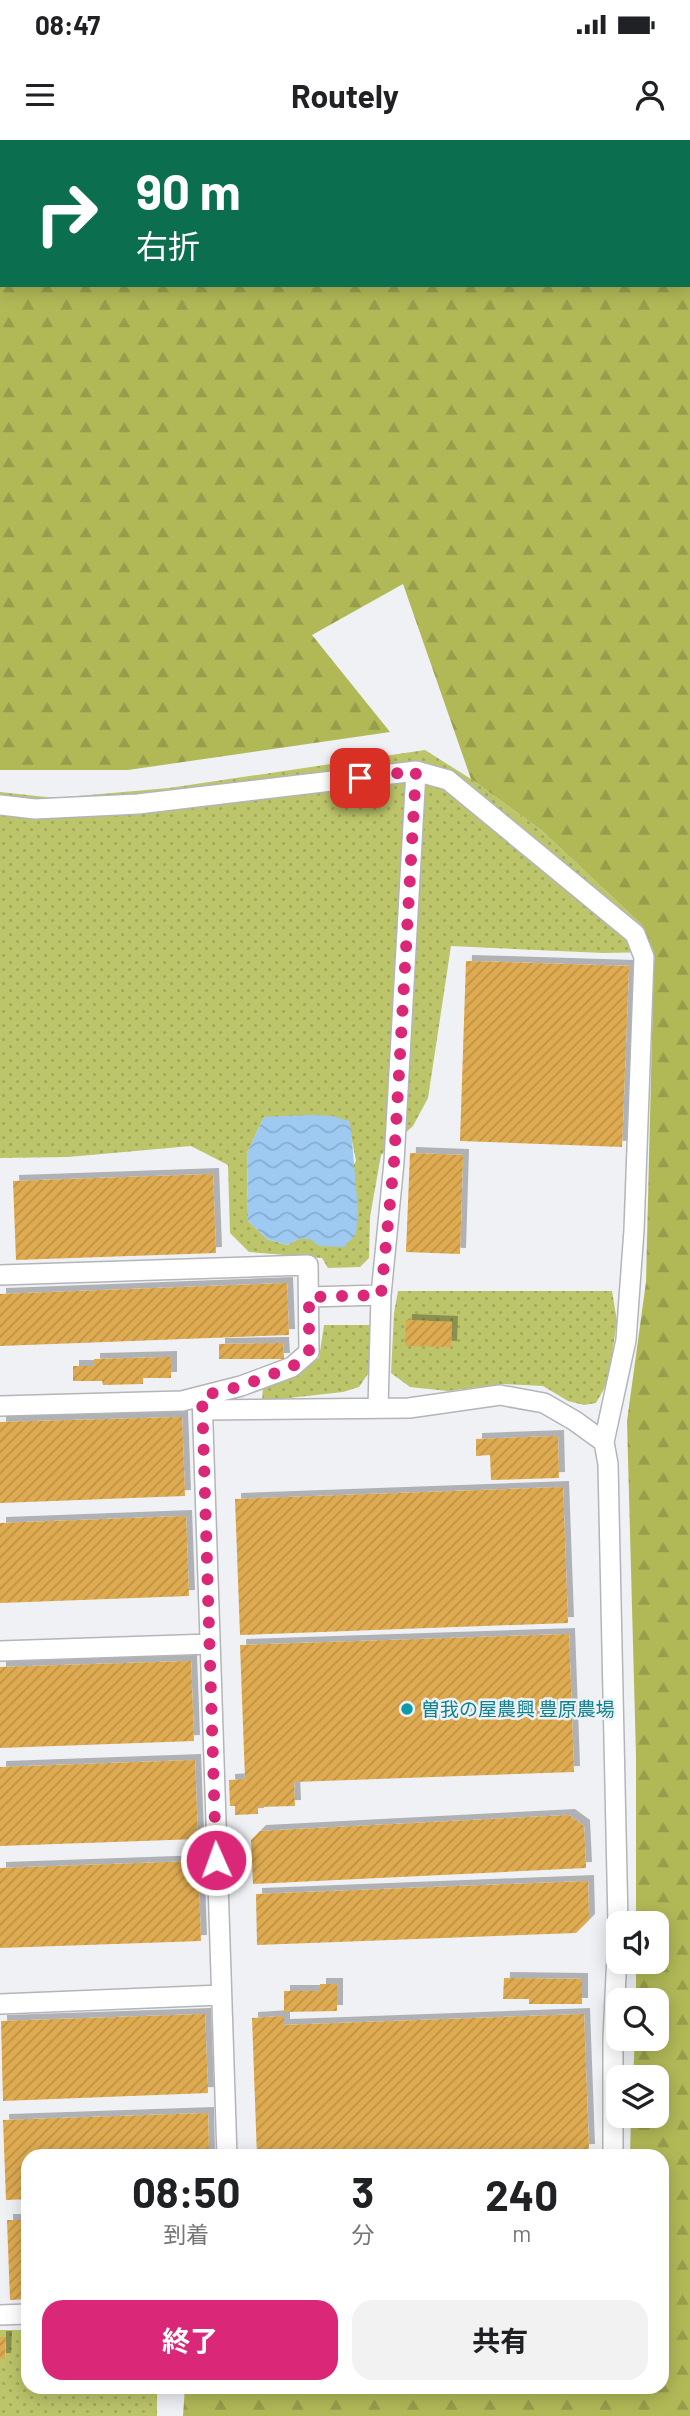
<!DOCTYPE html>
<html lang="ja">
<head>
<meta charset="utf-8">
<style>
  body { margin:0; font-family:Barlow,"Noto Sans JP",sans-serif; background:#f2f2f2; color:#202124; height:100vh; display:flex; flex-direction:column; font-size:26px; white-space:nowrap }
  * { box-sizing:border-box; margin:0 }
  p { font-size:23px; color:#757577 }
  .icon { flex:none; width:38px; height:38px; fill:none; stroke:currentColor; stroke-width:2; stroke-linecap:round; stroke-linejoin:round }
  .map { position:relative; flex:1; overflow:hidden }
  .sheet { position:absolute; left:21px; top:2009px; width:648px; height:245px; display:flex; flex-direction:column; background:#fff; border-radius:21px; box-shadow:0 4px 18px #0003 }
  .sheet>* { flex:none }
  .top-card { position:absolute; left:0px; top:0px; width:691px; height:147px; box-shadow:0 4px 18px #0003; background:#0b6e4f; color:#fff; overflow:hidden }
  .fabs { position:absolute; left:606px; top:1771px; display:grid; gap:14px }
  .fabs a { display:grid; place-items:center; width:63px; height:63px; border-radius:14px; background:#fff; box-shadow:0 4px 18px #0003; font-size:35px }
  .pin { position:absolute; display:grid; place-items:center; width:60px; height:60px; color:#fff; margin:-30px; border-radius:14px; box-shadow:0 4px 10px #0006 }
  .me { position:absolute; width:77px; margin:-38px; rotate:358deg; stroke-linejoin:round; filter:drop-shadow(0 0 5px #0008) }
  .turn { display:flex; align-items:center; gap:24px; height:147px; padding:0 21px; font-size:32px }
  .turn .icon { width:91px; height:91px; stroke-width:2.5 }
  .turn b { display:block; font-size:49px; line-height:60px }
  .eta { display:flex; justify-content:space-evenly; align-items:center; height:119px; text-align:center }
  .eta b { font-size:42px; font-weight:700; line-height:49px }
  .button { display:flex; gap:14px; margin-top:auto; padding:14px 21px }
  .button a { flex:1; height:80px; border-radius:21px; background:#db2777; color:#fff; font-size:28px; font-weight:700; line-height:80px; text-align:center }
  .button a+a { background:#f2f2f2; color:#202124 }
  .status { display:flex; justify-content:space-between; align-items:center; height:49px; padding:0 35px; background:#fff; direction:ltr }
  .status svg { height:19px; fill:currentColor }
  header { display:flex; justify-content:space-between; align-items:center; height:91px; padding:0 21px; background:#fff; font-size:32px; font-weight:700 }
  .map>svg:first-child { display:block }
  .grass { fill:url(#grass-dots); fill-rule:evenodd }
  .forest { fill:url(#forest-firs); fill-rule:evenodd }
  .water { fill:url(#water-waves) }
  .building { fill:url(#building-hatch); filter:url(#shadow) }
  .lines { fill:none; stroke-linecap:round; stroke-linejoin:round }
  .lane-casing { stroke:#b3b5b9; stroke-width:22 }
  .lane { stroke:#fff; stroke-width:19 }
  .route { stroke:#db2777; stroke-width:12; stroke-dasharray:0 21.6 }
  .culture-dot { fill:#0f9aa8; stroke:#eff1f5; stroke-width:2.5 }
  .labels { text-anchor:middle; stroke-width:5; stroke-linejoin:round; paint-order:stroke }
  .culture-label { font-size:19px; fill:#0d838f; stroke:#eff1f5; text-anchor:start }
</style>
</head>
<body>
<div class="status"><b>08:47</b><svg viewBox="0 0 49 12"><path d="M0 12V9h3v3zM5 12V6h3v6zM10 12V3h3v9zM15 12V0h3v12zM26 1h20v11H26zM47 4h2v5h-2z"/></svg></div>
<header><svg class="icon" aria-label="menu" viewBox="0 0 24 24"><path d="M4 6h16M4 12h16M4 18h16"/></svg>Routely<svg class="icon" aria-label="person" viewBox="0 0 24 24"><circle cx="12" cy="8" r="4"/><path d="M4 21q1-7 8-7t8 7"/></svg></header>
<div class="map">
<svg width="690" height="2276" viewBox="0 0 690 2276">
  <defs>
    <pattern id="grass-dots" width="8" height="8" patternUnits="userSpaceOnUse" patternTransform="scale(1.75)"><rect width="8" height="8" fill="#bdc56a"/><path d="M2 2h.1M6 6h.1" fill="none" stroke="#a2a85b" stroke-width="1.8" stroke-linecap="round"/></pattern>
    <pattern id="forest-firs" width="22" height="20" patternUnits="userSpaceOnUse" patternTransform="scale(1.75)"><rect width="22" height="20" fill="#b1b957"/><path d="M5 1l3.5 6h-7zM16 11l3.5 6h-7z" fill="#979e4b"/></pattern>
    <pattern id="water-waves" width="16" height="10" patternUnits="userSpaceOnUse" patternTransform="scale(1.75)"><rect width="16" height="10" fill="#9ecaf2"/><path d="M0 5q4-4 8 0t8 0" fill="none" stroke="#87adcf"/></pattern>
    <pattern id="building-hatch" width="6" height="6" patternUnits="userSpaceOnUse" patternTransform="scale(1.75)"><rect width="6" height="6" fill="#deab51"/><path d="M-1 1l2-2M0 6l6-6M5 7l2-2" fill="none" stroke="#be9246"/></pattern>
    <filter id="shadow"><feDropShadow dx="6" dy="-6" stdDeviation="0" flood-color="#0004"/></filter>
  </defs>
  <rect width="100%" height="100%" fill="#eff1f5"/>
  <path class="grass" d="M425 610 471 639 541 690 641 784 654 812 603 813 451 806 428 958 413 986 381 1015 370 1077 369 1118 360 1127 328 1128 322 1118 249 1112 230 1093 228 1025 191 1006 68 1017 0 1018V652L55 658 169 648ZM264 977 348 981 356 1021 310 1099H298L287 1105 267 1099 248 1081 247 1013Z
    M398 1151H612L617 1181 608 1242 596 1263 584 1265 568 1261 543 1246 503 1244 448 1251 410 1247 391 1233 394 1173Z
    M324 1185H371L370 1231 359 1247 343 1252 262 1261 263 1246 292 1238 319 1218Z
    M0 2190H28V2247H157V2276H0V2219H5L6 2197H0Z"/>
  <path class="forest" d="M0 0H690V2276H183L185 2247H662V2016H630L631 1976H656V1937H633L635 1899H656V1860H636V1822H656V1783H636V1616L627 1281 646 1142 654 812 641 784 541 690 471 639 403 444 312 495 390 592 128 630H0ZM2 2H690V145H2Z"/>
  <path class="water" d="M309 975 332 976 349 981 351 990 358 1070 356 1094 344 1107 319 1106 310 1099H298L287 1105 267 1099 248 1081 247 1013 264 977Z"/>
  <path class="building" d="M466 821 629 826 622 1007 460 1001Z
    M410 1013 463 1015 460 1114 406 1112Z
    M213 1034 216 1113 16 1120 13 1041Z
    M287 1143 289 1195 0 1206V1154Z
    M406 1180 452 1182 451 1207 405 1206Z
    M283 1203 284 1219H219V1204Z
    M171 1217V1238H143V1244L103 1245 102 1241H73V1226H94V1219Z
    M182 1277 185 1356 0 1363V1282Z
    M558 1296 559 1338 491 1340 490 1315 476 1316V1299Z
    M563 1347 568 1483 240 1495 235 1359Z
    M186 1376 189 1456 0 1463V1383Z
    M569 1494 574 1632 294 1642 295 1666 258 1667V1674L235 1675V1666H230L229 1640 245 1639 240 1505Z
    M191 1521 194 1601 0 1608V1527Z
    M195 1620 198 1699 0 1706V1627Z
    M569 1675 584 1686 586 1728 253 1744 251 1700 260 1691Z
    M198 1721 201 1801 0 1808V1728Z
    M588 1741 589 1780 576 1793 257 1805 256 1754Z
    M504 1838 582 1839V1864H529V1859H503Z
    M320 1844H337V1871L284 1872V1851H320Z
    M205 1874 208 1953 3 1961 1 1881Z
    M584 1874 589 2010 419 2016H257L252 1878 284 1876V1885Z
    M208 1973 209 2016H28V2059L6 2060 3 1980Z
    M7 2080H28V2159L10 2160Z
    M0 2197H6L5 2219H0Z"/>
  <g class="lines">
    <g class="lane-casing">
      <path id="lane" d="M0 665 35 669 138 664 416 631 448 640 635 794 644 817 634 1090 626 1200 604 1302
        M0 1135 308 1125 309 1212 292 1227 241 1246 182 1261 0 1266
        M309 1157 381 1155
        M202 1256 227 2016
        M378 1268 381 1155 394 1022 416 631
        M203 1270 409 1268 500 1255 544 1263 575 1281 604 1302 608 1324 618 1783
        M0 1511 210 1504
        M0 1864 221 1855
        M613 2016V1899L618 1793
        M0 2175 28 2174"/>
    </g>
    <use href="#lane" class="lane"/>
  </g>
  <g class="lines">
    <path class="route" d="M216 1720 202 1256 241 1246 292 1227 309 1212V1157L381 1155 394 1022 416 631 360 638"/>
  </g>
  <circle class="culture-dot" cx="407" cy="1569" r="7"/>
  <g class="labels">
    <g class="culture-label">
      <text x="421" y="1576">曽我の屋農興 豊原農場</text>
    </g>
  </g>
</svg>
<div class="fabs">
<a><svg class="icon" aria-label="sound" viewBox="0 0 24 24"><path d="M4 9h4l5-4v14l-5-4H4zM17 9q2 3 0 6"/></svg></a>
<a><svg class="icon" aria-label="search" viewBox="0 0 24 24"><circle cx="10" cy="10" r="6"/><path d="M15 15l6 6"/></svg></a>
<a><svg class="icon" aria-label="layers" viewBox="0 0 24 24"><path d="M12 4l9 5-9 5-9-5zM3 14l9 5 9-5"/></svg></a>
</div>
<div class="pin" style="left:360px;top:638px;background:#d93025"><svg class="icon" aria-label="arrive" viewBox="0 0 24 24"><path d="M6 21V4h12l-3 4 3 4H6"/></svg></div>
<svg class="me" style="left:216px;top:1720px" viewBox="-20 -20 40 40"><circle r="17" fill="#db2777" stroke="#fff" stroke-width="3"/><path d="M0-11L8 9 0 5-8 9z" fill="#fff"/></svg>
<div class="top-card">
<div class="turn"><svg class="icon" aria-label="right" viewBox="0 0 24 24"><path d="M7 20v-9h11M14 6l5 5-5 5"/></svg><div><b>90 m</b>右折</div></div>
</div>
<section class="sheet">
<div class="eta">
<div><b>08:50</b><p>到着</p></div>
<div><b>3</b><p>分</p></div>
<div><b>240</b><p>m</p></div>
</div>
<div class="button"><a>終了</a><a>共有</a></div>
</section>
</div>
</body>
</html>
